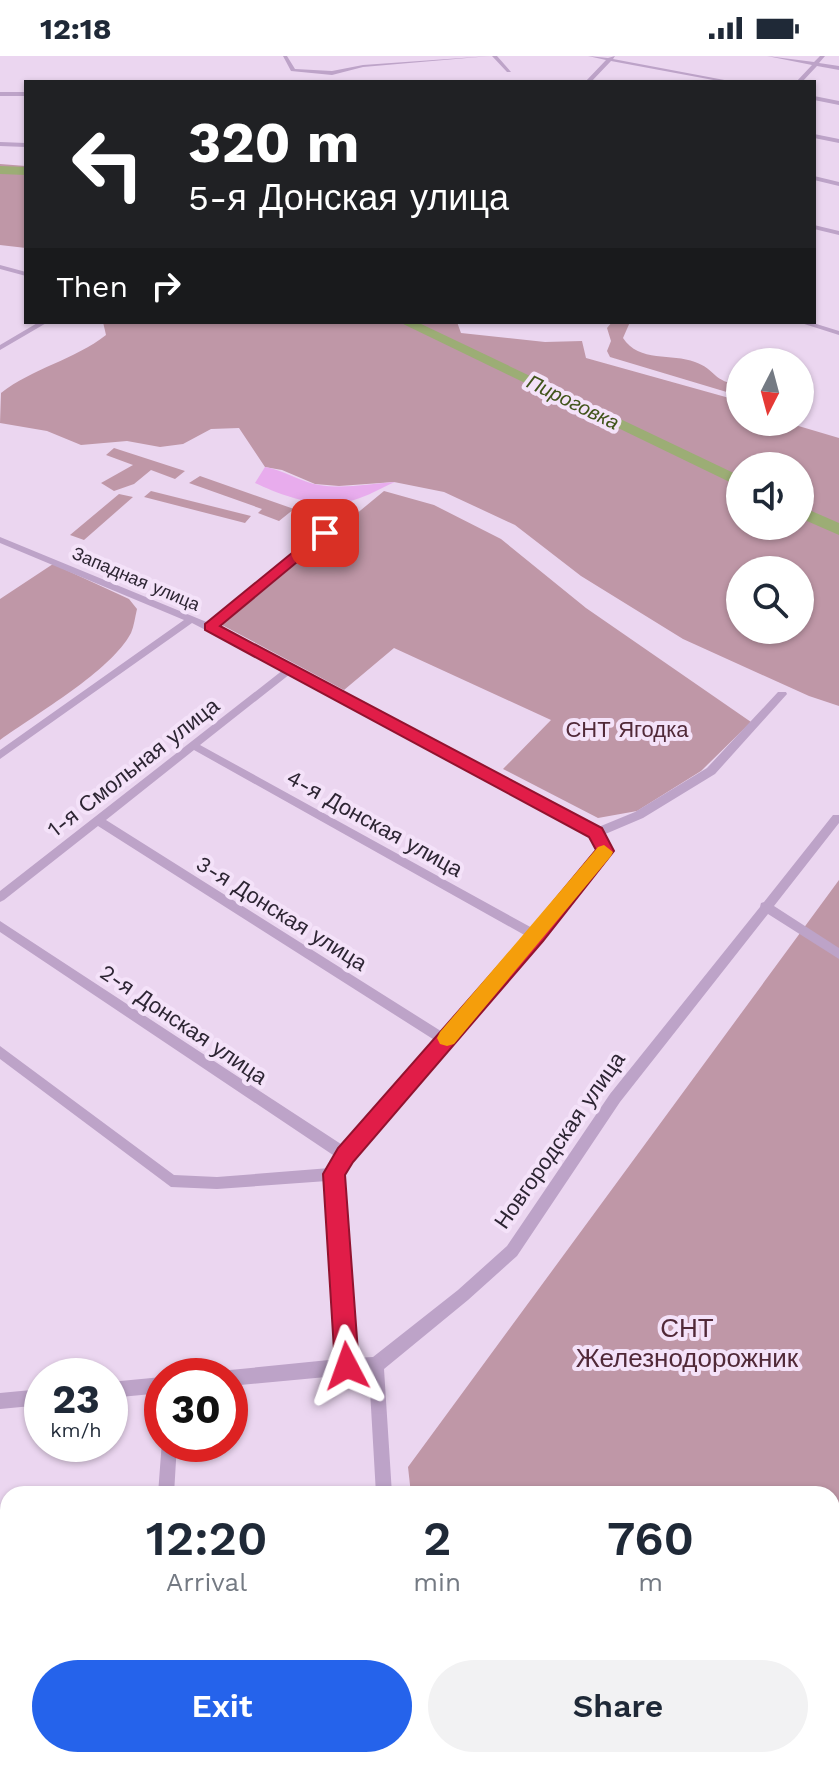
<!DOCTYPE html>
<html lang="en">
<head>
<meta charset="utf-8">
<style>
  body { margin:0; font-family:"Work Sans",sans-serif; background:#f2f2f3; color:#1f2937; height:100vh; display:flex; flex-direction:column; font-size:30px; white-space:nowrap }
  * { box-sizing:border-box; margin:0 }
  p { font-size:26px; color:#747a83 }
  .icon { flex:none; width:44px; height:44px; fill:none; stroke:currentColor; stroke-width:2; stroke-linecap:round; stroke-linejoin:round }
  .map { position:relative; flex:1; overflow:hidden }
  .side { position:absolute; left:0px; top:1430px; width:840px; height:282px; display:flex; flex-direction:column; background:#fff; border-radius:24px 24px 0 0; box-shadow:0 2px 6px #0004 }
  .side>* { flex:none }
  .banner { position:absolute; left:24px; top:24px; width:792px; height:244px; border-radius:0px; box-shadow:0 2px 6px #0004; background:#202124; color:#fff; overflow:hidden }
  .needle { width:52px; rotate:186deg }
  .controls { position:absolute; left:726px; top:292px; display:grid; gap:16px }
  .controls a { display:grid; place-items:center; width:88px; height:88px; border-radius:50%; background:#fff; box-shadow:0 2px 6px #0004; font-size:40px }
  .speed { position:absolute; left:24px; top:1302px; display:flex; gap:16px; font-size:40px; font-weight:700; text-align:center }
  .speed>* { display:grid; place-content:center; width:104px; height:104px; border-radius:50%; background:#fff; box-shadow:0 2px 6px #0004; line-height:1 }
  .speed small { font-size:20px; font-weight:400 }
  .speed .limit { border:12px solid #d22; background:#fff; color:#111 }
  .pin { position:absolute; display:grid; place-items:center; width:68px; height:68px; color:#fff; margin:-34px; border-radius:16px; box-shadow:0 4px 12px #0006 }
  .me { position:absolute; width:88px; margin:-44px; rotate:356deg; stroke-linejoin:round; filter:drop-shadow(0 0 6px #0008) }
  .turn { display:flex; align-items:center; gap:28px; height:168px; padding:0 32px; font-size:36px }
  .turn .icon { width:104px; height:104px; stroke-width:2.5 }
  .turn b { display:block; font-size:56px; line-height:68px }
  .then { display:flex; align-items:center; height:76px; padding:0 32px; background:#0003; gap:16px; font-size:30px }
  .eta { display:flex; justify-content:space-evenly; align-items:center; height:136px; text-align:center }
  .eta b { font-size:48px; font-weight:600; line-height:56px }
  .cta { display:flex; gap:16px; margin-top:auto; padding:16px 32px }
  .cta a { flex:1; height:92px; border-radius:48px; background:#2563eb; color:#fff; font-size:32px; font-weight:600; line-height:92px; text-align:center }
  .cta a+a { background:#f2f2f3; color:#1f2937 }
  .status { display:flex; justify-content:space-between; align-items:center; height:56px; padding:0 40px; background:#fff; direction:ltr }
  .status svg { height:22px; fill:currentColor }
  .map>svg:first-child { display:block }
  .green { fill:#bf97a7; fill-rule:evenodd }
  .sand { fill:#e8aced }
  .lines { fill:none; stroke-linecap:round; stroke-linejoin:round }
  .river { fill:#9cad75; fill-rule:evenodd }
  .minor { fill:#bda3c8; fill-rule:evenodd }
  .route { fill:#e11d48; stroke:#92132f; stroke-width:2 }
  .slow { fill:#f59e0b }
  .labels { text-anchor:middle; stroke-width:8; stroke-linejoin:round; paint-order:stroke }
  .far-street-label { font-size:18px; fill:#2d2533; stroke:#f4e2f9 }
  .far-water-label { font-size:20px; font-style:italic; fill:#41541b; stroke:#f4e2f9 }
  .park-label { font-size:22px; fill:#512938; stroke:#f4e2f9 }
  .street-label { font-size:22px; fill:#2d2533; stroke:#f4e2f9 }
  .near-park-label { font-size:26px; fill:#512938; stroke:#f4e2f9 }
</style>
</head>
<body>
<div class="status"><b>12:18</b><svg viewBox="0 0 49 12"><path d="M0 12V9h3v3zM5 12V6h3v6zM10 12V3h3v9zM15 12V0h3v12zM26 1h20v11H26zM47 4h2v5h-2z"/></svg></div>
<div class="map">
<svg width="839" height="1711" viewBox="0 0 839 1711">
  <rect width="100%" height="100%" fill="#ebd6f0"/>
  <path class="green" d="M0 108 26 110V192L0 189Z
    M103 266H457L461 277 545 286 582 285 586 302 740 345V366H785L839 382V650L809 640 683 583 581 520 515 469 444 436 394 426 339 430 315 428 282 414 265 411 239 372 211 373 183 388 160 391 127 385 81 389 47 375 0 367 1 337C33 312 74 304 106 279ZM740 410H800V470H740ZM740 514H800V574H740Z
    M612 266H630L623 282C639 307 672 297 695 306 716 313 713 327 740 328V340L610 301 607 295 611 285 607 272Z
    M114 392 185 415 175 423 151 414 134 428 114 435 101 427 133 409 106 399Z
    M200 420 294 453 279 465 258 457 262 453 189 427Z
    M151 435 251 460 245 467 144 441Z
    M384 435 434 449 501 483 586 552 751 666 701 715 637 755 598 762 503 713 551 664 394 592 344 634 222 569Z
    M119 438 133 441 84 484 70 479Z
    M53 508 129 543 137 553C135 561 134 570 131 577 111 615 36 658 0 684V543Z
    M839 824V1711H434V1704H832V1438H411L408 1411Z"/>
  <path class="sand" d="M265 411C284 414 300 426 319 429 344 433 369 428 395 426 381 432 368 440 354 444 323 455 283 440 255 427Z"/>
  <g class="lines">
    <path class="river" d="M0 110 26 111V119L0 118Z
      M399 266H417L740 420V431Z
      M800 450 839 467V479L800 462Z"/>
    <path class="minor" d="M283 0H287L295 13 332 15 363 9 490 0 363 11 332 19 291 15Z
      M492 0H497L511 16H507Z
      M588 0 608 2 615 0 613 3 735 26H724L611 5 591 26H585L606 4Z
      M767 0 814 6 820 0H825L819 7 839 10V14L817 10 802 26H796L812 9Z
      M0 36H26V40H0Z
      M814 40 839 45V49L814 44Z
      M814 78 839 83V87L814 82Z
      M0 86 26 87V91L0 90Z
      M814 120 839 126V130L814 124Z
      M814 169 839 175V179L814 173Z
      M0 209 26 216V220L0 213Z
      M39 266H48L0 294V289Z
      M798 266H810L839 275V279Z
      M325 474 328 475V479L217 571 596 772 635 756 707 712 778 636H786L787 638 715 718 643 762 603 779 611 795 609 798 540 883 350 1103 341 1119 354 1302 373 1301 458 1234 507 1190 610 1038 760 851 761 847 764 846 833 759H839V767L774 850 839 892V903L768 858 620 1046 517 1200 468 1244 384 1313 392 1438H376L369 1317 230 1330V1320H223L224 1316 230 1314 339 1303 327 1125 217 1133 171 1131 0 1003V990L174 1119 217 1121 330 1112 336 1101 0 876V865L344 1090 436 985 98 770 4 844 0 846V835L283 614 192 567 0 703V694L184 564 0 487V481L209 567ZM290 618 592 780 599 794 534 873 200 689ZM194 694 528 881 444 977 106 764Z
      M162 1321V1337L110 1342V1326Z
      M42 1333V1349L0 1353V1337Z
      M162 1385V1388H177L174 1438H158Z
      M143 1704H163V1711H143Z
      M391 1704H411L412 1711H392Z"/>
  </g>
  <path class="route" d="M320 474 332 477 220 570 602 772 614 795 543 885 353 1106 345 1119 359 1310 355 1318 347 1322 338 1318 335 1310 323 1118 338 1092 529 875 596 794 589 781 205 574V568Z"/>
  <path class="slow" d="M604 789 613 796 611 800 454 988 447 990 440 988 437 982 440 976 598 791Z"/>
  <g class="labels">
    <g class="far-street-label">
      <text transform="translate(136 523) rotate(23)" y="6">Западная улица</text>
    </g>
    <g class="far-water-label">
      <text transform="translate(573 346) rotate(26)" y="7">Пироговка</text>
    </g>
    <g class="park-label">
      <text x="627" y="681">СНТ Ягодка</text>
    </g>
    <g class="street-label">
      <text transform="translate(133 711) rotate(-38)" y="8">1-я Смольная улица</text>
      <text transform="translate(375 767) rotate(29)" y="8">4-я Донская улица</text>
      <text transform="translate(282 857) rotate(32)" y="8">3-я Донская улица</text>
      <text transform="translate(184 968) rotate(34)" y="8">2-я Донская улица</text>
      <text transform="translate(559 1084) rotate(-55)" y="8">Новгородская улица</text>
    </g>
    <g class="near-park-label">
      <text x="687" y="1281">СНТ<tspan x="687" dy="30">Железнодорожник</tspan></text>
    </g>
  </g>
</svg>
<div class="controls">
<a><svg class="needle" viewBox="-14 -14 28 28"><path d="M0-13l5 13h-10z" fill="#e53935"/><path d="M0 13l5-13h-10z" fill="#747a83"/></svg></a>
<a><svg class="icon" aria-label="sound" viewBox="0 0 24 24"><path d="M4 9h4l5-4v14l-5-4H4zM17 9q2 3 0 6"/></svg></a>
<a><svg class="icon" aria-label="search" viewBox="0 0 24 24"><circle cx="10" cy="10" r="6"/><path d="M15 15l6 6"/></svg></a>
</div>
<div class="speed"><div>23<small>km/h</small></div><div class="limit">30</div></div>
<div class="pin" style="left:325px;top:477px;background:#d93025"><svg class="icon" aria-label="arrive" viewBox="0 0 24 24"><path d="M6 21V4h12l-3 4 3 4H6"/></svg></div>
<svg class="me" style="left:347px;top:1310px" viewBox="-20 -20 40 40"><path d="M0-17L14 15 0 8-14 15z" fill="#e11d48" stroke="#fff" stroke-width="4"/></svg>
<div class="banner">
<div class="turn"><svg class="icon" aria-label="left" viewBox="0 0 24 24"><path d="M17 20v-9H6M10 6l-5 5 5 5"/></svg><div><b>320 m</b>5-я Донская улица</div></div>
<div class="then">Then<svg class="icon" aria-label="right" viewBox="0 0 24 24"><path d="M7 20v-9h11M14 6l5 5-5 5"/></svg></div>
</div>
<section class="side">
<div class="eta">
<div><b>12:20</b><p>Arrival</p></div>
<div><b>2</b><p>min</p></div>
<div><b>760</b><p>m</p></div>
</div>
<div class="cta"><a>Exit</a><a>Share</a></div>
</section>
</div>
</body>
</html>
